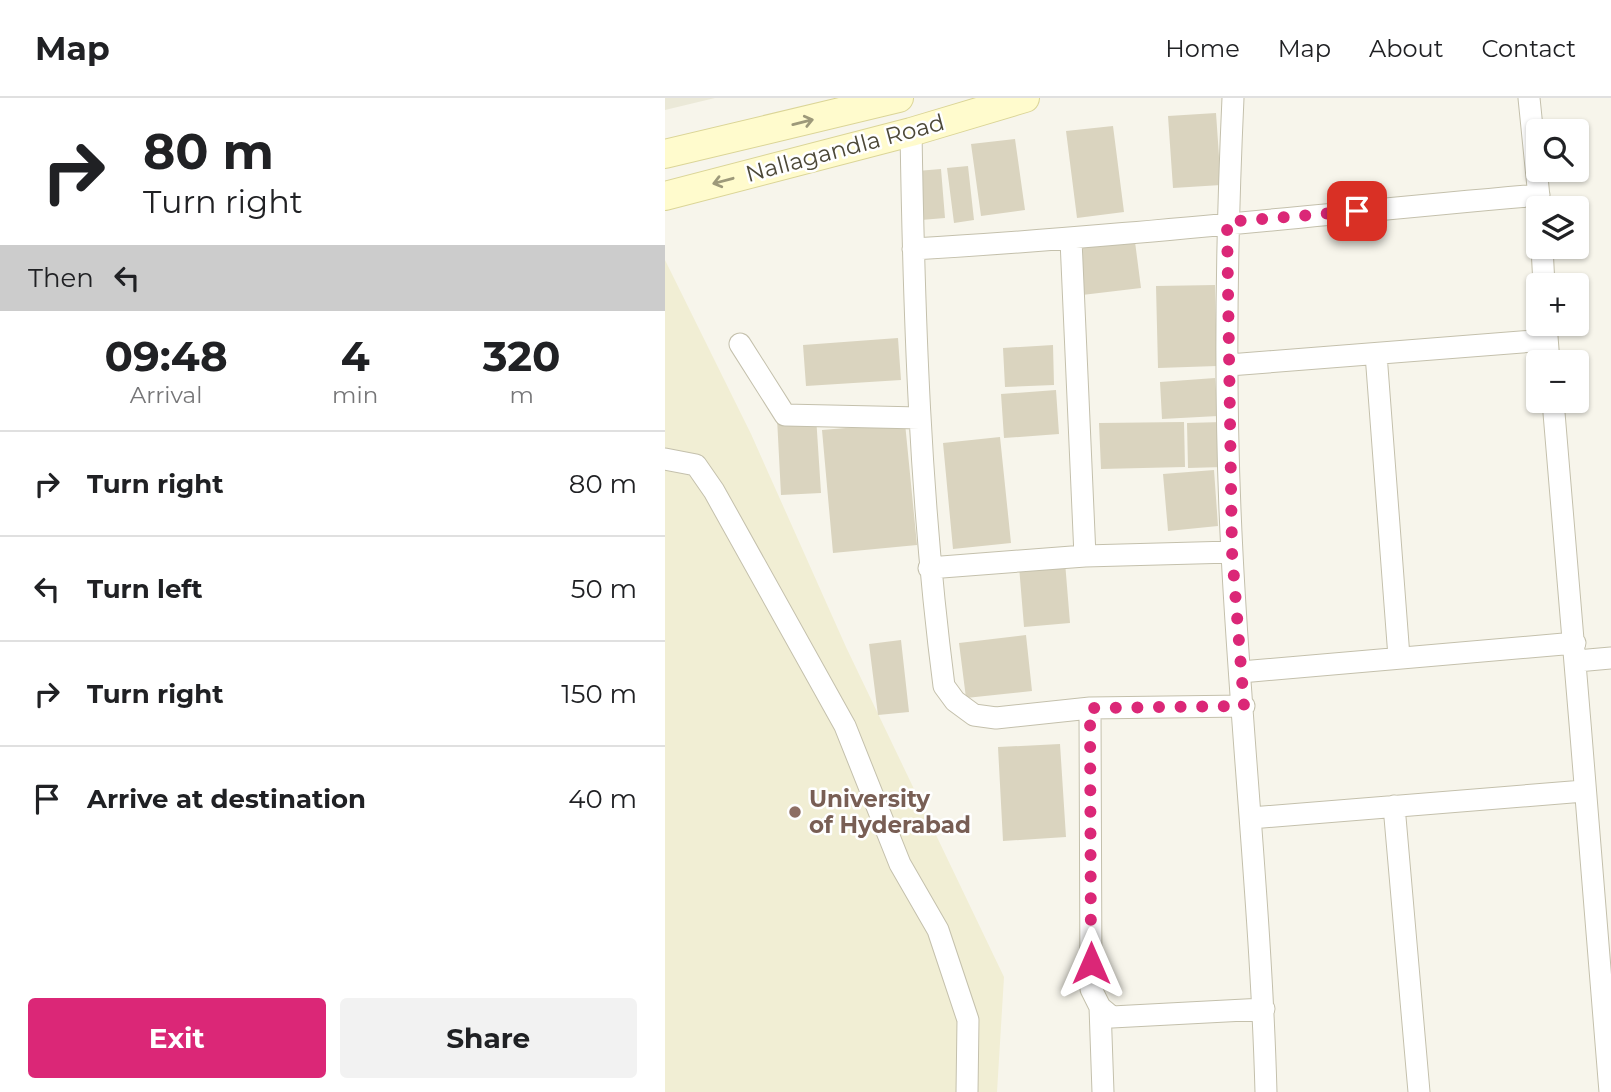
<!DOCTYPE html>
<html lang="en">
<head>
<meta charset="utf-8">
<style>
  body { margin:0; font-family:Montserrat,sans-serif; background:#f2f2f2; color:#202124; height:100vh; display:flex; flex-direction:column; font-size:26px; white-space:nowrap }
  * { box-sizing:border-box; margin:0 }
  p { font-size:23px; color:#757577 }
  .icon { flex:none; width:38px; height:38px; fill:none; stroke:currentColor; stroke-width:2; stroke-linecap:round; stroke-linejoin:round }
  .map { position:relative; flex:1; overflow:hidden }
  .side { display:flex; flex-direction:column; background:#fff; width:665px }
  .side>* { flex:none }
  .top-card { background:#fff; color:#202124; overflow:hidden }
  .buttons { position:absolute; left:861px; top:21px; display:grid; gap:14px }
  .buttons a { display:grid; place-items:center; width:63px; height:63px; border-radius:7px; background:#fff; box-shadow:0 2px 5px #0004; font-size:35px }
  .pin { position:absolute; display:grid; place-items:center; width:60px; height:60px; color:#fff; margin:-30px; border-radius:14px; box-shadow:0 4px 10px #0006 }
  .me { position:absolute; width:77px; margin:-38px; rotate:0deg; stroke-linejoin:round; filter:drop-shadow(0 0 5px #0008) }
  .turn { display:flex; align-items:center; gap:24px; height:147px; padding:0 28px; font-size:32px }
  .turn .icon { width:91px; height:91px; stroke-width:2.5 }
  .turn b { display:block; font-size:49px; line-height:60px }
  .then { display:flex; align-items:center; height:66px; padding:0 28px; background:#0003; gap:14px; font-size:26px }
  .eta { display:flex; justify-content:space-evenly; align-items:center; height:119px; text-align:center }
  .eta b { font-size:42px; font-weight:700; line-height:49px }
  .cta { display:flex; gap:14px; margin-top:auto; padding:14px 28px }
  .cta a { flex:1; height:80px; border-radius:7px; background:#db2777; color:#fff; font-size:28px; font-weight:700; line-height:80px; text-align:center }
  .cta a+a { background:#f2f2f2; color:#202124 }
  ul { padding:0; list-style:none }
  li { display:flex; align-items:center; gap:21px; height:105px; padding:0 28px; border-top:2px solid #e0e0e0 }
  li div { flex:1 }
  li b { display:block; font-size:26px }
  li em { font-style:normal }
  header { display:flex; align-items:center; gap:42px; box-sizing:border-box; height:98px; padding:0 35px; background:#fff; border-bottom:2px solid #e0e0e0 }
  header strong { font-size:33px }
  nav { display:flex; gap:38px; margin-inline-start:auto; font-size:24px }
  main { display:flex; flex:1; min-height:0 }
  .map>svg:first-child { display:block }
  .residential { fill:#ebe9d8 }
  .education { fill:#f1eed4 }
  .building { fill:#dad4bf }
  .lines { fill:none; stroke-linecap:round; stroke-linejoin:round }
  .minor-casing { stroke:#c4c0ac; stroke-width:23 }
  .secondary-casing { stroke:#dbd597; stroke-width:30 }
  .minor { stroke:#fff; stroke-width:21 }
  .secondary { stroke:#fffbcd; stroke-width:28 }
  .oneway { stroke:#9d997a }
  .route { stroke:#db2777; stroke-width:12; stroke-dasharray:0 21.6 }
  .education-dot { fill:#8d6e63; stroke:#fff; stroke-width:2.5 }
  .labels { text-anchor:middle; stroke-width:5; stroke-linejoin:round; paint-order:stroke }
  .street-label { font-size:23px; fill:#4c4837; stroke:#fff }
  .education-label { font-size:23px; font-weight:bold; fill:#785e54; stroke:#fff; text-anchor:start }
</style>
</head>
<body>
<header>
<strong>Map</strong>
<nav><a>Home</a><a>Map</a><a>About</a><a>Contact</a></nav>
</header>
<main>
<section class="side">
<div class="top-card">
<div class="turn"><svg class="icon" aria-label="right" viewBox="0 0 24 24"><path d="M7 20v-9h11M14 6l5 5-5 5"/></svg><div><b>80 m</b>Turn right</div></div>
<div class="then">Then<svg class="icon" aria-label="left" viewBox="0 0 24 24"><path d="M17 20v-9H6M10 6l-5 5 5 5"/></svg></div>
</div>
<div class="eta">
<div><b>09:48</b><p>Arrival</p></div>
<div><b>4</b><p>min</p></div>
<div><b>320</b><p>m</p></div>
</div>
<ul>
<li><svg class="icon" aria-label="right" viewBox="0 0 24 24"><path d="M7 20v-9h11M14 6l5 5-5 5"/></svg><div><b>Turn right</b></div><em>80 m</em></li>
<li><svg class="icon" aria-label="left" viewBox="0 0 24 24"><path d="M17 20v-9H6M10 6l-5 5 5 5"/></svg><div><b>Turn left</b></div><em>50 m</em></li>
<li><svg class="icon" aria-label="right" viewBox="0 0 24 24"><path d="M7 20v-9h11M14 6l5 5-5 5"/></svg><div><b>Turn right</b></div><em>150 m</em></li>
<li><svg class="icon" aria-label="arrive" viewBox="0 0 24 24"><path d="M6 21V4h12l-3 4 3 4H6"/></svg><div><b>Arrive at destination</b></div><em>40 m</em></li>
</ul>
<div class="cta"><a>Exit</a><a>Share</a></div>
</section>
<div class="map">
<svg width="946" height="994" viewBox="0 0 946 994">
  <rect width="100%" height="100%" fill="#f7f5eb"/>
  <path class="residential" d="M0 0H50L0 12Z"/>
  <path class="education" d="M0 162 86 336 181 549 339 879 332 994H0Z"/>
  <path class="building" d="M551 15 556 87 508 90 503 18Z
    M448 28 459 114 412 120 401 33Z
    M350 41 360 112 316 118 306 46Z
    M303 68 309 122 289 125 282 70Z
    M276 71 280 120 256 122 252 73Z
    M469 136 476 190 417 197 410 143Z
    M550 187 552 268 493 270 491 188Z
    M233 240 236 282 141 288 138 247Z
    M388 247 389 287 340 289 338 250Z
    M550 280 553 318 497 321 495 284Z
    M391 292 394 336 339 340 336 296Z
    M151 318 156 395 116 397 112 320Z
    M519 324 520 369 436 371 434 325Z
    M557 324 558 369 523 370 522 325Z
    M240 325 252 447 168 455 157 332Z
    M335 339 346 445 288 451 278 345Z
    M549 372 553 428 503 433 498 376Z
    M400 464 405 525 359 529 354 468Z
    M361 537 367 593 301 600 294 545Z
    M236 542 244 614 213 617 204 546Z
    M395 646 401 739 338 743 333 649Z"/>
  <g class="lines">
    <g class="minor-casing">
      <path id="minor" d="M568 0C561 151 559 304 567 455 576 635 596 814 601 994
        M864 0 875 109
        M246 34C249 220 255 404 279 588L290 603 309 617 331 620 425 610 579 608
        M406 142 420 458
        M877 149 879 187
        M248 151C457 139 666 115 874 97
        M881 226 884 264
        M75 246 120 317 255 320
        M711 256 734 559
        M564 267 882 242
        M888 303C909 533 925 764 945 994
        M0 361 31 367 49 393 180 628 235 766 273 832 303 922 302 994
        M264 470 420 458 567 454
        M912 563 946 560
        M576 574 910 545
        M425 610 426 891 435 909 447 919 599 911
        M729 708 754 994
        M586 720 919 693
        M435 909 438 994"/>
    </g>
    <g class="secondary-casing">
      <path id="secondary" d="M0 56 234 0
        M0 98 246 34 360 0"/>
    </g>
    <use href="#minor" class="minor"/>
    <use href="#secondary" class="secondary"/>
  </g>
  <defs><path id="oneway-shaft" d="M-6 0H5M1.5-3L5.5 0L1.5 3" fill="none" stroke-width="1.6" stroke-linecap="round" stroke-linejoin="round" transform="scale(1.75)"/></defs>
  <g class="oneway">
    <use href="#oneway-shaft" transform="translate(138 24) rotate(-14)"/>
    <use href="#oneway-shaft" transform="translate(58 83) rotate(165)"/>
  </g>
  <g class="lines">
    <path class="route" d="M426 865 425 610 579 608 567 454 562 124 692 113"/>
  </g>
  <circle class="education-dot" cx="130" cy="714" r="7"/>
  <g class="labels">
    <g class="street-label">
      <text transform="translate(180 50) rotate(-15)" y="8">Nallagandla Road</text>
    </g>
    <g class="education-label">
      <text x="144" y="709">University<tspan x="144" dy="26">of Hyderabad</tspan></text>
    </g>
  </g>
</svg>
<div class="buttons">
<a><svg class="icon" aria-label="search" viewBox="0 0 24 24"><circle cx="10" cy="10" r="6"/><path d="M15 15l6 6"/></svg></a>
<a><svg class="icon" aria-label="layers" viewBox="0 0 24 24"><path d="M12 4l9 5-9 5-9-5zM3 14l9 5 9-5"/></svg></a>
<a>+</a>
<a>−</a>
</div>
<div class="pin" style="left:692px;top:113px;background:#d93025"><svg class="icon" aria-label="arrive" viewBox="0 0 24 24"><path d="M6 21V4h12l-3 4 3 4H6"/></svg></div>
<svg class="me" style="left:426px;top:865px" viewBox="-20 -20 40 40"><path d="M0-17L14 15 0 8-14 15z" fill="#db2777" stroke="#fff" stroke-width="4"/></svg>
</div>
</main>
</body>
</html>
